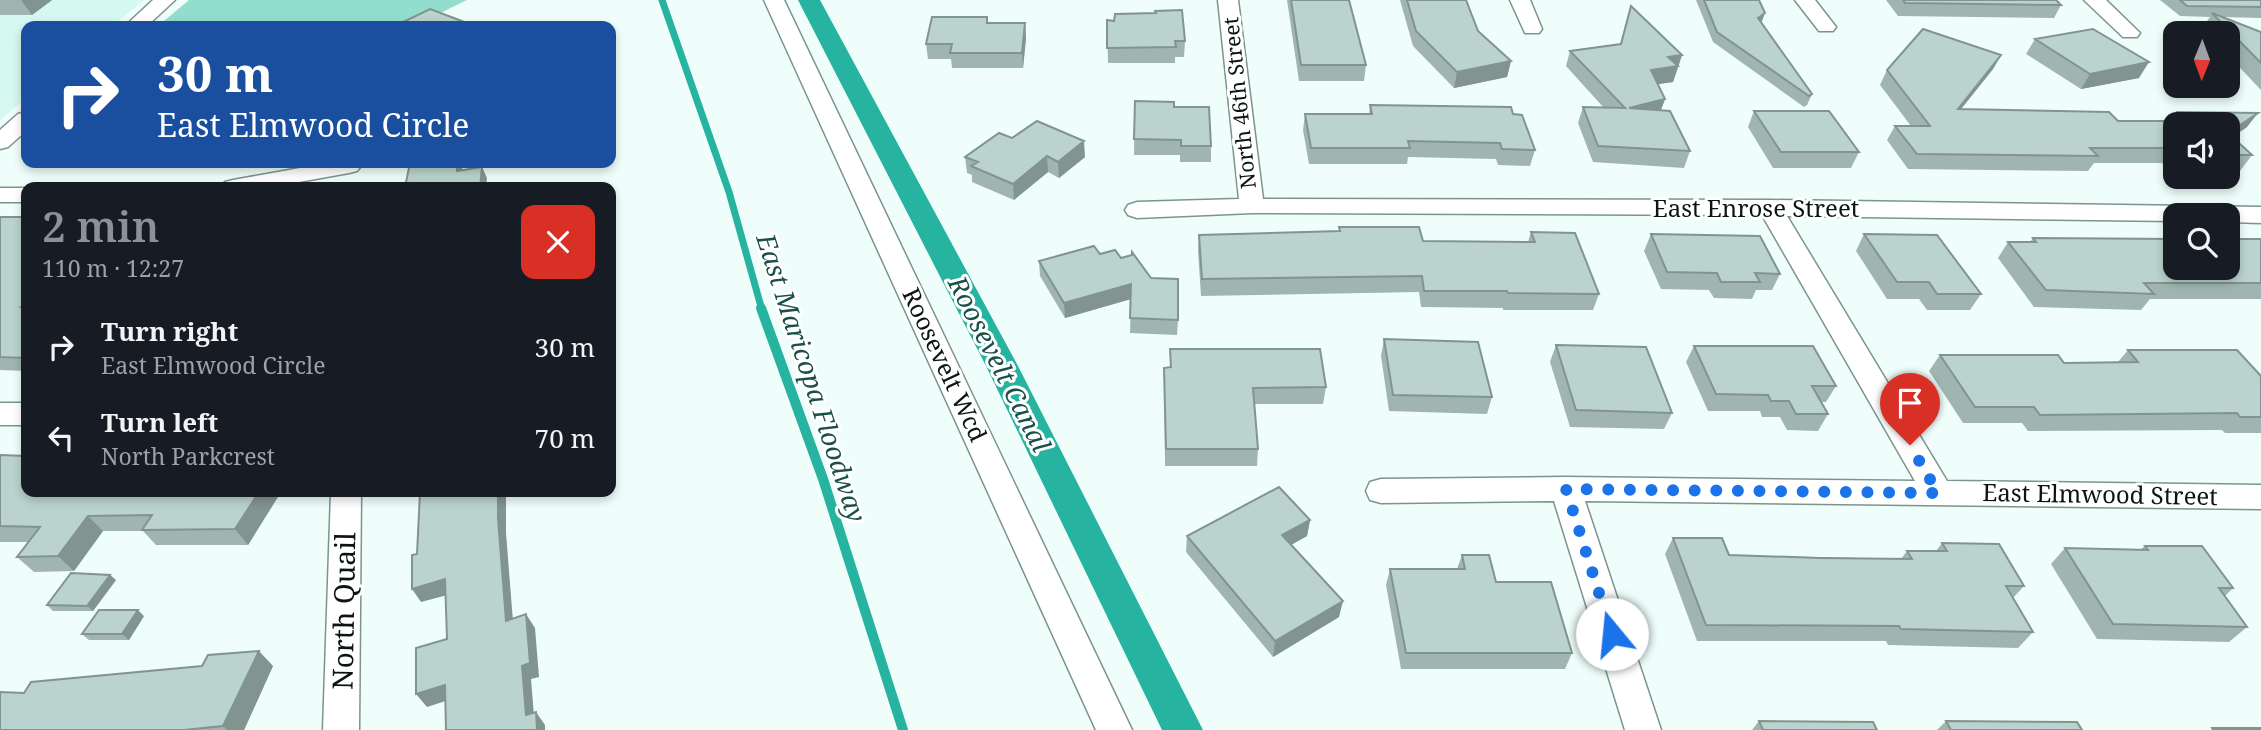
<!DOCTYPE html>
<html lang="en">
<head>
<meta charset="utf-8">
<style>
  body { margin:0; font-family:"Noto Serif",serif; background:#20242c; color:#f1f3f6; height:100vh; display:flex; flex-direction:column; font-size:26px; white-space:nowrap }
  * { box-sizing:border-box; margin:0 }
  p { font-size:23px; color:#9ea1a6 }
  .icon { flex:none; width:38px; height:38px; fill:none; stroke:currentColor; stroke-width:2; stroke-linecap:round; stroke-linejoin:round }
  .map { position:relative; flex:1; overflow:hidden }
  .sheet { position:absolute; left:21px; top:182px; width:595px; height:315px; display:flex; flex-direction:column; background:#171b24; border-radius:14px; box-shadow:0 4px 10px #0003 }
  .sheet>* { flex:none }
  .hud { position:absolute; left:21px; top:21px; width:595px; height:147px; border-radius:14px; box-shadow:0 4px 10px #0003; background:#1a4fa0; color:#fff; overflow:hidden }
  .needle { width:46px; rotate:181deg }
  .controls { position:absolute; left:2163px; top:21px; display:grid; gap:14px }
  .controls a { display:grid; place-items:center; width:77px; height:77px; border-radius:14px; background:#171b24; box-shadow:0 4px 10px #0003; font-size:35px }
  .pin { position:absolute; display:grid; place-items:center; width:60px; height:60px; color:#fff; margin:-72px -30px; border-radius:50% 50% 50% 0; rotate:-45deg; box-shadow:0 0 7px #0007 }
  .pin .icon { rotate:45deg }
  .me { position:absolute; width:77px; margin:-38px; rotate:343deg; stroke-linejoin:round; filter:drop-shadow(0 0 5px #0008) }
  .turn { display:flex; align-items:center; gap:24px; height:147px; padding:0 21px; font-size:32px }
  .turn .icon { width:91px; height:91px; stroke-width:2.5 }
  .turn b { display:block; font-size:49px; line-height:60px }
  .round { display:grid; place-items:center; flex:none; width:74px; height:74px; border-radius:14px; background:#20242c }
  .overview { display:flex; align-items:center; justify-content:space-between; height:119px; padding:0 21px }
  h1 { font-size:42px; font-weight:600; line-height:52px; color:#8c9099 }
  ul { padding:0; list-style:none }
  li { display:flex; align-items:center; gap:21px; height:91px; padding:0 21px }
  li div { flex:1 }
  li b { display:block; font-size:26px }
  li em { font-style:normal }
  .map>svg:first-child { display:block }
  .built { fill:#d5f8f0 }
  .green { fill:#93ddce }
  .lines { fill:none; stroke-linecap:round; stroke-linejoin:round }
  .stream-far1 { stroke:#26b3a0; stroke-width:7 }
  .stream { stroke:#26b3a0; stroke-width:10 }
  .canal { fill:#26b3a0; fill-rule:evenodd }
  .minor-casing { stroke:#7c948e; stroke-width:3 }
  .minor { fill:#fff; fill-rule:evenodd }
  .wall { fill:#a0b5b1 }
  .shaded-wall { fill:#829490 }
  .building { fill:#bad3ce; stroke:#829490; stroke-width:2 }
  .route { stroke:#1a73e8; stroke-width:12; stroke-dasharray:0 21.6 }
  .labels { text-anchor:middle; stroke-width:6; stroke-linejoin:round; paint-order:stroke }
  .far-street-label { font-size:21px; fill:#0c1513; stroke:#fff }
  .street-label { font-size:24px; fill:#0c1513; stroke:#fff }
  .water-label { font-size:26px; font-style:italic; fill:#195048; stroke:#fff }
  .near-street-label { font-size:28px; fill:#0c1513; stroke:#fff }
</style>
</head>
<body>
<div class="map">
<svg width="2261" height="730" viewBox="0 0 2261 730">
  <rect width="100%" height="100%" fill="#effefb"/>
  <path class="built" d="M0 0H144L112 26H26V98L0 120Z"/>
  <path class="green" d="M189 0H467L414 26H158Z"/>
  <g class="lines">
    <path class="stream-far1" d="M662 0 729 192 762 310"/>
    <path class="stream" d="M761 308 823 479 903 730"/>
    <path class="canal" d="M798 0H820L1018 366 1203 730H1162L986 366Z"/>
    <g class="minor-casing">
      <path id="minor" d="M153 0H175L147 26H125Z
        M764 0H784L1132 730H1096Z
        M1218 0H1238L1263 199 1770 200 2261 207V223L2228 222V215H2175V221L1787 216 1947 481 2261 485V509L1585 501 1661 730H1625L1554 501 1381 503 1370 500 1366 491 1370 482 1381 479 1566 477 1915 481 1762 215 1252 213 1137 218 1128 215 1125 210 1128 205 1137 202 1239 199Z
        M1510 0H1530L1542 29 1539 33H1525Z
        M1795 0H1815L1836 27 1833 31H1819Z
        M2084 0H2106L2140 33 2137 37H2123Z
        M26 112V131L8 147 0 149V130L18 114Z
        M328 163H358L361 166 357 171 349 173 271 187H221L225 182 233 180Z
        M0 188H26V202H0Z
        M0 403H26V425H0Z
        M331 492H361L359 730H323Z"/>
    </g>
    <use href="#minor" class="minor"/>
  </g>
  <path class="wall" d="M0 0H52L32 15H0Z
    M1287 0H1349L1366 65 1364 81H1299Z
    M1400 0H1466L1478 31 1511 61 1507 77 1454 88 1413 46Z
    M1696 0H1759L1761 23 1812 94 1807 105 1804 107 1713 42Z
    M1886 0H2056L2061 5 2054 18 1898 16Z
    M2160 0H2261V18L2223 17 2261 32V90L2228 55V33H2207L2202 28 2210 17 2180 16Z
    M1631 6 1682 55 1673 82 1658 84 1665 99 1661 110 1690 151 1684 168 1593 162 1578 123 1583 107 1604 108 1566 66 1570 51 1620 45Z
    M1107 20 1185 41 1184 57H1175V63H1108Z
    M988 23H1025L1026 38 1023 68H952L951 59H928L926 44Z
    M2035 39 2139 78 2081 89 2026 54Z
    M2001 55 1993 69 1961 109 2118 121H2172L2178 112 2247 127 2232 137 2252 155 2240 171 2228 170V124H2175V170H2168L2162 163H2094L2088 171 1908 169 1887 140 1895 126H1911L1880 85 1887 70Z
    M1135 101 1174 107 1211 146V162H1180V155H1134Z
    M1370 105 1513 114 1535 150 1530 166 1498 165 1496 159 1408 157 1407 164H1309L1303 130 1305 114H1369Z
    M1754 111 1859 152 1851 168H1773L1748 127Z
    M1012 138 1085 157 1059 178 1048 172 1014 200 972 182V175L967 173 965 157Z
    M69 163H184L183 165 70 164Z
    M0 217H26V371L0 370Z
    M1339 227 1423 241 1528 242 1531 232 1599 294 1593 310H1503V308L1421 307 1419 292 1201 296 1198 251 1199 235 1339 231Z
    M1651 234 1780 274 1772 290H1756L1752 299 1714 298 1709 290 1661 289 1644 251Z
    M1864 234 1981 294 1970 310H1927L1919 299H1887L1856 251Z
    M2033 238 2261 239V299H2150L2141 310 2034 307 1998 258 2008 242H2030Z
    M1100 254 1121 258 1178 320 1177 335 1130 333 1131 299 1065 318 1040 276 1039 261Z
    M1384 339 1492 397 1487 414 1389 411 1381 356Z
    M1556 345 1672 413 1664 429 1570 427 1550 362Z
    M1694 346 1836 386 1826 402H1822L1828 414 1818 431 1787 430 1780 417H1762L1760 411H1708L1686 362Z
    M1170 349 1326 387 1323 404H1254L1258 449 1257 466H1165L1164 368 1170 367Z
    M2128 350 2261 376V433H2225L2222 430 2028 431 2022 423H1963L1929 371 1940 355 2064 363 2118 362Z
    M0 455 26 492H281L248 545H156L143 531H103L74 571 34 572 17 557 29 542H0Z
    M1310 520 1307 536 1291 545 1339 617 1273 657 1186 552 1187 536Z
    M1673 538 1729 555 1901 559 1907 551H1936L1942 543 2024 586 2013 598 2033 632 2018 648 1888 645 1886 641H1697L1665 554Z
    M2145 546 2233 588 2225 596 2247 627 2229 642 2097 639 2051 564 2065 548 2141 549Z
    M1462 555 1496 582 1572 653 1565 669H1401L1386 585 1390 569H1457Z
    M110 575 116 580 93 611H53L47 605Z
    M144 616 129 640H89L82 634Z
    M273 666 244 730H0L24 693Z
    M1759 721 1877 730H1752Z
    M1946 721 2082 730H1937Z"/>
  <path class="shaded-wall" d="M21 0H52L32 15Z
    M1765 13 1761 24 1758 18Z
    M1025 23 1026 38 1023 68 1022 53Z
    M1682 55 1673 82 1645 86 1651 70 1668 57Z
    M2001 55 1993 69 1949 124 1958 109Z
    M1511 61 1507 77 1454 88 1457 72Z
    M2149 62 2139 78 2081 89 2090 74Z
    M1665 99 1659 115 1629 108Z
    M2258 113 2247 127 2228 140V133Z
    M1084 141 1085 157 1059 178 1058 162Z
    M1047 156 1048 172 1014 200 1013 184Z
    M457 163H462L463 182 457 171Z
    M482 167 487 178 486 187H480Z
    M1131 284V299L1065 318 1064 303Z
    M259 492H281L248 545 235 529Z
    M498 492H506V533L514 634 506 621 498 519Z
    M88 516 103 531 74 571 58 556Z
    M1310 520 1307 536 1280 551 1282 535Z
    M110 575 116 580 93 611 87 606Z
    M445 579 455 593 421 602 412 589Z
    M1343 601 1339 617 1273 657 1275 641Z
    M138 610 144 616 129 640 122 634Z
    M526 614 535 628 539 677 531 679 535 728 526 715 522 666Z
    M259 651 273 666 244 730H227L223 726Z
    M445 685 455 698 427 707 416 694Z
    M536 712 545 725V730H537Z"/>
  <path class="building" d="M1291 0H1349L1366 65H1301Z
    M1407 0H1466L1478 31 1511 61 1457 72 1416 31Z
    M1704 0H1759L1765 13 1758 18 1812 94 1809 96 1717 32Z
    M1903 0H2056L2061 5 1905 3Z
    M2180 0H2261V7L2187 6Z
    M1631 6 1682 55 1668 57 1678 66 1651 70 1665 99 1629 108 1670 111 1690 151 1598 146 1583 107 1625 108 1570 51 1621 44Z
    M430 9 467 23V26H395Z
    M1182 10 1185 41H1175L1176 47 1107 48V20L1114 21 1115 14 1156 13 1155 11Z
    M2212 13 2261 32V63Z
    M932 17H987V23H1025L1022 53H950L952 44H926Z
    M1923 29 2001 55 1958 109 2109 112 2118 121H2188L2178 112 2258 113 2228 133V124H2175V151L2173 148H2090L2098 156 1917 154 1895 126H1930L1887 70Z
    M2093 29 2149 62 2090 74 2035 39Z
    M1135 101 1174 102V107H1209L1211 146H1181V140L1134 139Z
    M1370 105 1511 107 1513 114 1522 115 1535 150 1502 149 1500 143 1408 141 1410 148H1311L1305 114H1372Z
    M1754 111H1829L1859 152H1781Z
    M1037 121 1084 141 1058 162 1047 156 1013 184 971 166 978 162 965 157 999 133 1012 138Z
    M2228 133 2252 155H2228Z
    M410 163H457V171L482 167 480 187H405Z
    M0 217H26V302L21 307H26V358L0 357Z
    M1339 227H1419L1423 241 1535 242 1531 232 1575 233 1599 294 1508 293 1507 291H1424L1422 276 1202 279 1199 235 1340 231Z
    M1651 234 1760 236 1780 274 1755 273 1760 282H1721L1717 273 1667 272Z
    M1864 234 1937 235 1981 294H1937L1929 282H1897Z
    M2033 238 2175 239V268H2228V239H2261V283H2144L2154 294 2046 290 2008 242H2036Z
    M1094 246 1100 254 1115 250 1121 258 1132 255V252L1151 278 1178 279V320L1130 318 1131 284 1064 303 1039 261Z
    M1384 339 1478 342 1492 397 1393 395Z
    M1556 345 1646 347 1672 413 1576 410Z
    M1694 346H1813L1836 386H1812L1828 414H1796L1789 401H1771L1768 395 1716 394Z
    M1170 349H1320L1326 387 1253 388 1258 449H1166L1164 368 1171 367Z
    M2128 350H2237L2261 376V417H2240L2237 413 2040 415 2034 407H1975L1940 355H2058L2064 363 2138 362Z
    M0 455 26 456V492H259L235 529 142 530 152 515 88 516 58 556 17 557 40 527 0 526Z
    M1279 487 1310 520 1282 535 1343 601 1275 641 1187 536Z
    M420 492H498V519L506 621 526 614 530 663 522 666 526 715 536 712 537 730H446L445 685 416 694V648L447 639 445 579 412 589V555L417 554Z
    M1673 538H1722L1729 555 1820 558 1912 559 1907 551H1947L1942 543 1999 544 2024 586H2006L2033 632 1901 629 1899 626 1706 625Z
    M2145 546H2202L2233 588H2219L2247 627 2113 624 2065 548 2148 550Z
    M1462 555H1489L1496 582H1551L1572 653H1406L1390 569H1465Z
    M71 573 110 575 87 606 47 605Z
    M99 610H138L122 634H82Z
    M259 651 223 726 184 730H0V692L24 693 31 682 202 666 208 655Z
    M1759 721 1873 722 1877 730H1763Z
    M1946 721 2077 722 2082 730H1951Z
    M2212 728H2261V730H2213Z"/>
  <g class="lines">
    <path class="route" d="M1612 634 1566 489 1938 493 1910 445"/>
  </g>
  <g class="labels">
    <g class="far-street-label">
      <text transform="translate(1240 103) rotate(-96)" y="7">North 46th Street</text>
    </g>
    <g class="street-label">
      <text x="1756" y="217">East Enrose Street</text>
      <text transform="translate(944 365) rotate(65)" y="8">Roosevelt Wcd</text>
      <text transform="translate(2100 495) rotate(1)" y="8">East Elmwood Street</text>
    </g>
    <g class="water-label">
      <text transform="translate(999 364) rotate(63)" y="9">Roosevelt Canal</text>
      <text transform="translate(811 378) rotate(72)" y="9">East Maricopa Floodway</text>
    </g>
    <g class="near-street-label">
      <text transform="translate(344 611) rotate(-89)" y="10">North Quail</text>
    </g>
  </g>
</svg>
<div class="controls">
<a><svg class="needle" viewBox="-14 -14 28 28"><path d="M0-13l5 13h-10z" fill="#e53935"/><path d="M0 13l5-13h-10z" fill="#9ea1a6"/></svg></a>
<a><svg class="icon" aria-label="sound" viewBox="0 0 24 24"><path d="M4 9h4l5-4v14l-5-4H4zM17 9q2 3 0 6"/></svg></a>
<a><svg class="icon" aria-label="search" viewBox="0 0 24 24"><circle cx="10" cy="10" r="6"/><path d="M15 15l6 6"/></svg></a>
</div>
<div class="pin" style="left:1910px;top:445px;background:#d93025"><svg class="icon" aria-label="arrive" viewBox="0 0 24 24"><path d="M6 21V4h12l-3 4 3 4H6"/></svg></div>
<svg class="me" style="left:1612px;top:634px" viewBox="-20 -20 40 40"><circle r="19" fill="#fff"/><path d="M0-13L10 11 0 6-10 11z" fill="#1a73e8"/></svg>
<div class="hud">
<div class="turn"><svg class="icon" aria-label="right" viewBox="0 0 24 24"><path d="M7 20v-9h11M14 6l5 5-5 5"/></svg><div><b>30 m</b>East Elmwood Circle</div></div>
</div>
<section class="sheet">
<div class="overview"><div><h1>2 min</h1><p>110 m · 12:27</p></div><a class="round" style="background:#d93025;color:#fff"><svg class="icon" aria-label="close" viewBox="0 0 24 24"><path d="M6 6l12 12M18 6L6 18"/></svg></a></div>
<ul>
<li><svg class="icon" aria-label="right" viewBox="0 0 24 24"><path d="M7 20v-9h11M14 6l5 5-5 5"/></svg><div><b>Turn right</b><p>East Elmwood Circle</p></div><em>30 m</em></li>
<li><svg class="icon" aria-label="left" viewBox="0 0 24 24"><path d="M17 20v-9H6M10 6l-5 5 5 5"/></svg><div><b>Turn left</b><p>North Parkcrest</p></div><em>70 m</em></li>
</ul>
</section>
</div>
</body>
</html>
